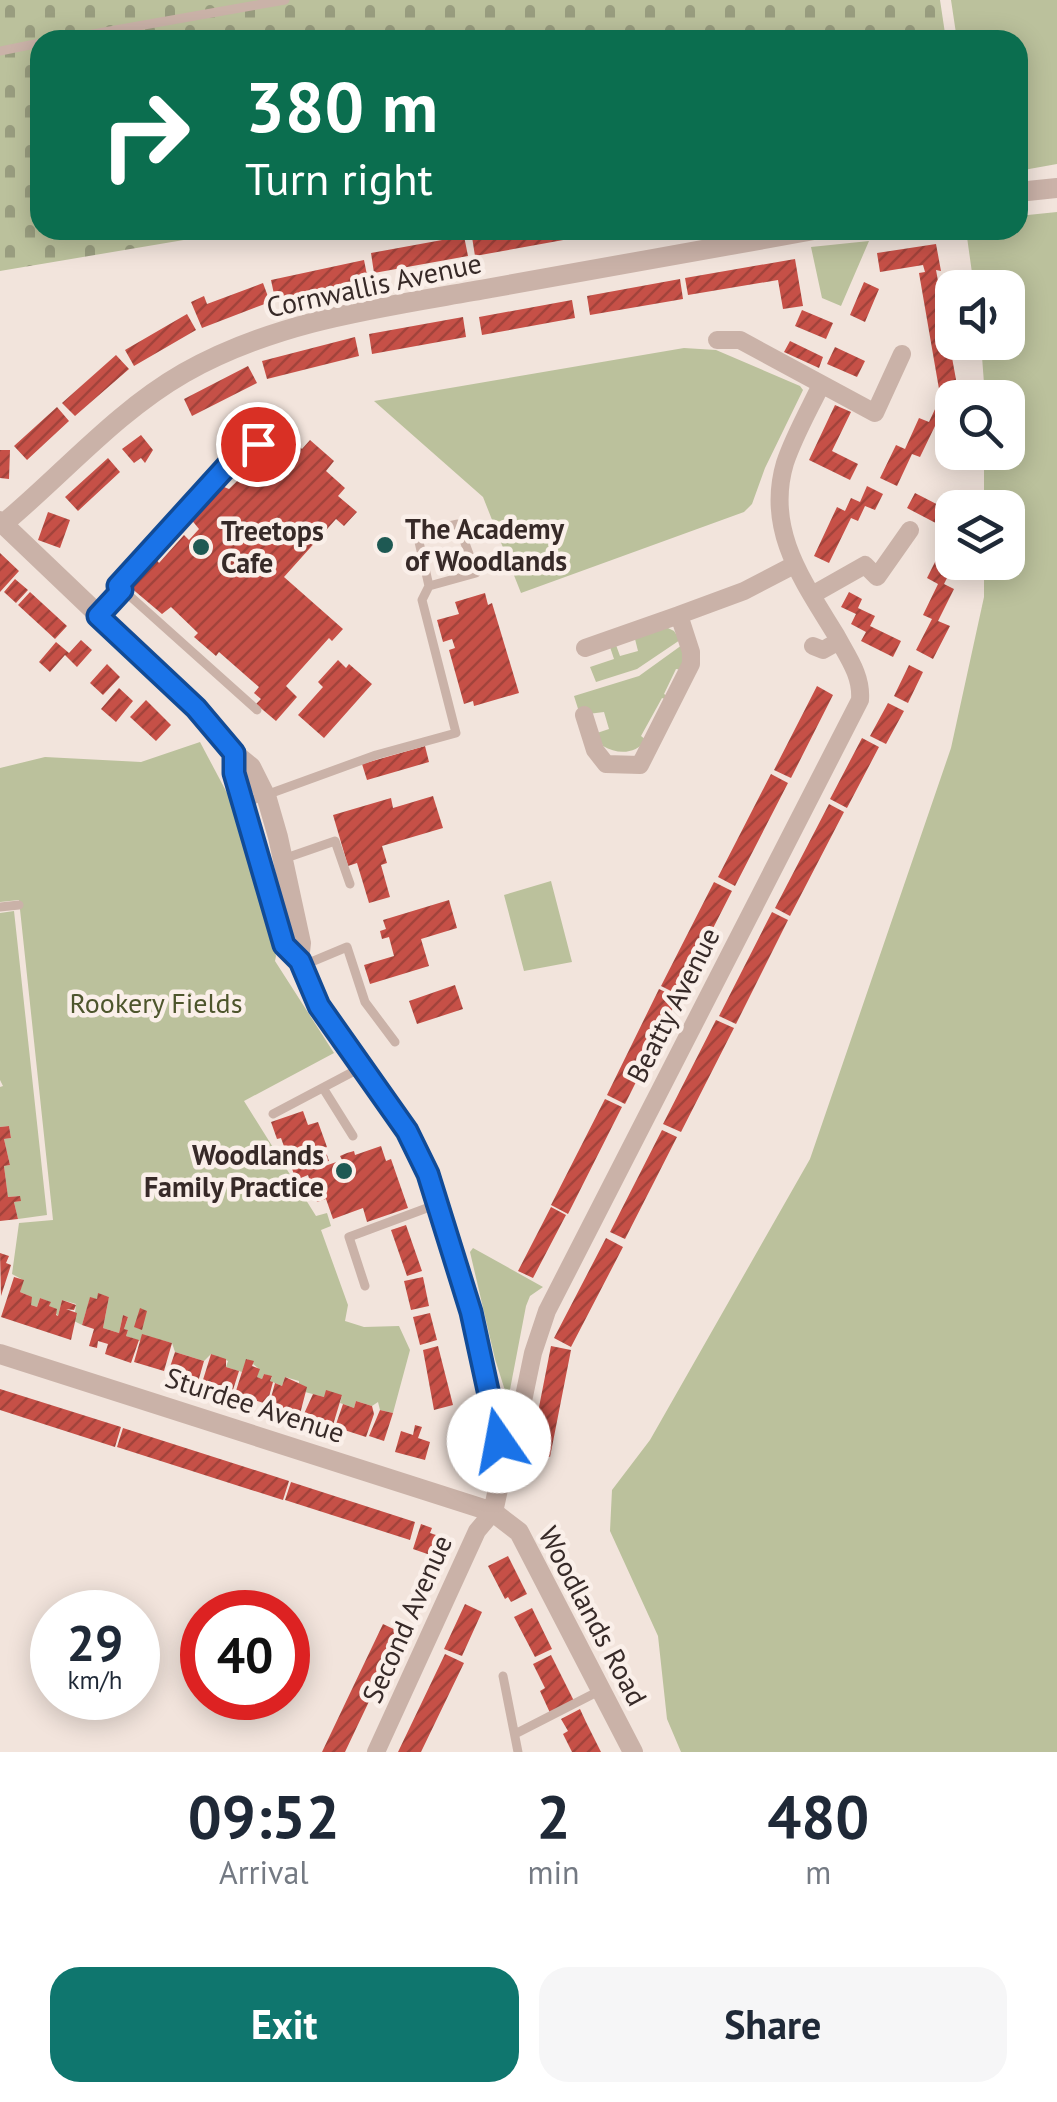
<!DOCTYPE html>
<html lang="en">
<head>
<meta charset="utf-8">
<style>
  body { margin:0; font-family:"PT Sans",sans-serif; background:#f6f6f7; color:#1f2937; height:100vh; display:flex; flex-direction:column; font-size:38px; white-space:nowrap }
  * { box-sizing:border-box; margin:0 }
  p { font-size:32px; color:#747a83 }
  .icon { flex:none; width:55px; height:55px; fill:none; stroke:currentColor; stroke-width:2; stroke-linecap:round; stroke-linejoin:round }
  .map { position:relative; height:1752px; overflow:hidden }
  .details { display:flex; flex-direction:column; background:#fff; flex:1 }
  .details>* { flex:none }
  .guide { position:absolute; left:30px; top:30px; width:998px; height:210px; border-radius:30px; box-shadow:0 5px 25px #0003; background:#0b6e4f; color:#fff; overflow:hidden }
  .tools { position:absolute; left:935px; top:270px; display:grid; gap:20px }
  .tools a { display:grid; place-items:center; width:90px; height:90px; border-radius:20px; background:#fff; box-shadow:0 5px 25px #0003; font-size:50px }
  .speed { position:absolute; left:30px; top:1590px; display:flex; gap:20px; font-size:50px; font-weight:700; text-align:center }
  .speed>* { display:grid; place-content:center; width:130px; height:130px; border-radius:50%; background:#fff; box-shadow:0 5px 25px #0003; line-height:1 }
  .speed small { font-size:25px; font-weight:400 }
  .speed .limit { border:15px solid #d22; background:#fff; color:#111 }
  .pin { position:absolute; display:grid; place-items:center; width:85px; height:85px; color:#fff; margin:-42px; border:5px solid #fff; border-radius:50%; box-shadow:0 2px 10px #0007 }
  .me { position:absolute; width:110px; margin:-55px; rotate:348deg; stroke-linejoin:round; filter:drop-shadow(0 0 8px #0008) }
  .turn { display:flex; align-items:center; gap:35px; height:210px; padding:0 50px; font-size:45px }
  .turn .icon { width:130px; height:130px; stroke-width:2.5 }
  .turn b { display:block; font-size:70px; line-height:85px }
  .eta { display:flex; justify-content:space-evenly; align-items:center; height:170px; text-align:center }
  .eta b { font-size:60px; font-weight:800; line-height:70px }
  .action { display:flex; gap:20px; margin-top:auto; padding:20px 50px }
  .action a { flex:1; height:115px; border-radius:30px; background:#0f766e; color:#fff; font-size:40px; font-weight:800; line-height:115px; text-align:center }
  .action a+a { background:#f6f6f7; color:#1f2937 }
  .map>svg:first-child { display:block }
  .green { fill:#bbc19c }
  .cemetery { fill:url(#cemetery-stones) }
  .building { fill:url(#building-hatch) }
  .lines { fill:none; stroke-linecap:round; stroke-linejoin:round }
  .service { stroke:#cab2a8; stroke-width:9 }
  .minor { stroke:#cab2a8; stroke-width:18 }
  .tertiary { stroke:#cab2a8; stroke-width:20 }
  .route-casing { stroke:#114b97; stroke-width:25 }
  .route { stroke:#1a73e8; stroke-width:18 }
  .poi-dot { fill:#1e5953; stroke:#faefe9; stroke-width:4 }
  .labels { text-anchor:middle; stroke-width:9; stroke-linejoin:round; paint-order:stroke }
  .street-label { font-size:28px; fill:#372a28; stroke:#faefe9 }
  .poi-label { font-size:28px; font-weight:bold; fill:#372a28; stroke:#faefe9; text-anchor:start }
  .park-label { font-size:28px; fill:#4d552c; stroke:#faefe9 }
</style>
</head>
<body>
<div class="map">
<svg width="1057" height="1752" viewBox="0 0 1057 1752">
  <defs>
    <pattern id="cemetery-stones" width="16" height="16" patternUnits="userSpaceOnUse" patternTransform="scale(2.5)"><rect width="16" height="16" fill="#bbc19c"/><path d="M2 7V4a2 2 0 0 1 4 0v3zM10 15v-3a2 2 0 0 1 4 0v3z" fill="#999d7f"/></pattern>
    <pattern id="building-hatch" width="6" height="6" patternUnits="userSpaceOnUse" patternTransform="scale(2.5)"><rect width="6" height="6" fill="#c65047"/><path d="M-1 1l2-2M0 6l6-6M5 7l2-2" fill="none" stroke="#a2433b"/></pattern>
  </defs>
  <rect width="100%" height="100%" fill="#f2e4dc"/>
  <path class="green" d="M951 0H1057V164L1018 171V40H957Z
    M1057 212V1752H681L667 1719 658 1636 610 1531 612 1490 650 1440 810 1159 951 748 984 597V563L1008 562V508L984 507V453L1008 452V398L985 397 981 343 1008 342V288L974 287 966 230H1018V216Z
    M869 241 841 306 822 298 811 247Z
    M684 348 716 350 800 386 803 390 765 468 752 504 744 512 521 593 483 497 374 401Z
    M666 627 674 631 680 640 637 669 596 682 590 667 614 659 610 647 616 645 620 656 638 651 635 639Z
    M682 645 683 670 676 669 664 694 669 697 667 700 662 698 641 736 646 740C636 754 618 755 603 746L597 733 609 729 604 712 580 715 574 696 639 676Z
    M200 742 235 808 276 956 275 961 334 1053 244 1101 316 1216 327 1213 331 1226 321 1230 348 1305 345 1321 364 1327 399 1326 410 1350 393 1413 380 1410 378 1402 372 1406 356 1401 354 1408 340 1403 342 1395 324 1397 305 1392 306 1387 299 1384V1381L285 1377 282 1386 270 1381 272 1377 264 1374 262 1379 257 1377 259 1369 247 1359 242 1372 226 1367 228 1361 211 1354 204 1361 175 1352 172 1343 143 1335 140 1341 126 1336 128 1330 124 1329 128 1317 123 1315 119 1333 103 1328 109 1297 99 1294 97 1299 90 1298 82 1325 74 1321 76 1304 62 1300 58 1316 49 1306 50 1302 40 1298 37 1307 31 1305 27 1295 20 1292 23 1280 12 1274 19 1223 53 1220 19 900 0 902V768L45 757 141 762Z
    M551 881 572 962 524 971 504 895Z
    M14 911 47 1215 18 1219 14 1202 20 1201V1196L8 1197 4 1166 10 1165 4 1139 11 1138 9 1126 0 1127V1087L3 1086 0 1080V913Z
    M473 1248 543 1287 530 1296 526 1306 508 1400 495 1359 470 1252Z"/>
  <path class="cemetery" d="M0 0H940L946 40H40V230H243L0 271Z"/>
  <path class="building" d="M509 230H590L591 235 475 256 472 237Z
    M464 236 468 256 374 273 371 253Z
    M936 244 941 271 936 270 957 385 939 389 919 273 925 272 923 265 880 272 877 253Z
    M795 259 803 306 783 309 778 280 688 295 685 278Z
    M364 260 368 280 275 299 271 280Z
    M680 279 683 299 590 315 587 296Z
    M864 282 879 289 865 322 850 315Z
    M263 283 270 302 202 328 191 302 204 296 207 304Z
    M572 300 575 318 482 335 479 317Z
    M802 310 833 323 826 339 795 326Z
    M187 314 196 330 134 366 125 350Z
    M463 317 466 337 372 354 369 334Z
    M355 337 359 356 267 379 262 361Z
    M790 341 823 357 819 368 784 352Z
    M835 347 865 361 857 377 827 364Z
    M116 355 129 369 75 416 62 403Z
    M248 366 257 383 192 416 184 399Z
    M943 392 952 396V414L945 430 935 426 920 457 912 454 897 486 880 478 896 445 905 449 919 418 929 422Z
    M835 405 851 412 832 451 858 464 850 480 809 460Z
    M57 407 69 421 27 460 14 446Z
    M285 434 302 449 310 440 334 461 326 471 345 488 338 496 357 512 344 526 336 519 284 577 343 629 332 641 329 638 286 686 297 697 276 721 256 704 261 699 254 693 259 687 219 652 216 656 194 637 198 633 171 607 162 614 130 587 155 558 159 563 184 535 189 540 199 529 190 518 219 485 229 489Z
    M141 435 153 450 145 463 141 458 134 463 122 449Z
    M0 450H10L9 479 0 478Z
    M108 458 120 472 78 511 65 497Z
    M867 486 883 494 875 510 865 506 858 521 851 518 829 563 814 556 837 507 845 511 851 498 860 502Z
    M915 493 952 512 951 531 907 508Z
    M48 512 70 520 60 548 38 540Z
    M943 546 952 551V562H955L944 584 954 589 938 621 950 626 933 659 916 650 932 619 923 615 938 584 927 578Z
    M0 553 19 571 0 592Z
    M15 579 28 590 16 603 4 592Z
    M30 592 67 626 55 639 18 605Z
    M849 592 862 599 858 608 875 616 870 626 901 641 893 657 861 641 866 632 851 624 856 614 841 607Z
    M485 593 488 605 492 603 519 693 474 706 473 701 464 704 449 650 455 648 452 639 443 642 437 620 459 614 455 602Z
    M81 640 92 650 77 667 65 655 50 672 39 662 56 642 69 653Z
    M338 660 346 668 349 664 372 684 324 738 298 715 323 687 318 682Z
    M107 664 120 677 103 695 90 683Z
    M909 665 923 672 908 703 894 696Z
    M817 686 833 695 791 778 774 770Z
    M119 688 133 701 116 722 101 709Z
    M146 700 171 725 156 741 130 717Z
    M888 703 904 711 886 744 870 736Z
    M862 738 879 747 847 808 830 799Z
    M425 746 429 762 367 780 362 764Z
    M771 774 788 783 735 886 718 877Z
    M433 796 443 828 382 846 387 863 381 865 390 897 369 903 357 863 348 866 333 815 391 798 393 808Z
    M829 804 844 812 790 916 775 908Z
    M714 882 732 891 679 995 661 986Z
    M449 900 457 928 421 939 429 966 370 984 364 965 394 956 389 937 382 939 380 931 386 929 383 920Z
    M772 912 788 920 736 1024 719 1016Z
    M455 985 463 1009 417 1024 409 1001Z
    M659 989 678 998 625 1104 607 1095Z
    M716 1020 734 1028 681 1132 663 1124Z
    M605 1099 622 1107 568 1214 551 1205Z
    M303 1111 308 1125 318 1122 327 1147 319 1150 320 1154 326 1152 329 1161 323 1162 325 1166 342 1160 340 1156 347 1153 354 1151 355 1155 381 1146 386 1161 391 1159 408 1208 367 1222 363 1208 333 1219 326 1199 317 1202 308 1175 296 1180 281 1138 277 1139 271 1122Z
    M9 1126 11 1138 4 1139 10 1165 4 1166 8 1197 20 1196 21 1201 14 1202 18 1219 0 1221V1127Z
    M662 1130 677 1137 625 1239 610 1232Z
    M551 1207 566 1215 533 1278 518 1271Z
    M406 1225 422 1271 407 1276 391 1230Z
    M606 1238 623 1247 571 1347 554 1338Z
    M0 1253 9 1256 6 1263 11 1265 1 1296Z
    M14 1277 24 1280 20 1292 32 1297 31 1305 37 1307 40 1298 51 1302 49 1306 57 1309 56 1315 58 1316 62 1300 76 1305 74 1310 66 1309 77 1313 71 1340 1 1317Z
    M423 1277 429 1306 411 1310 404 1281Z
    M98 1293 109 1297 103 1328 119 1333 123 1315 128 1317 124 1329 128 1330 126 1336 139 1340 131 1363 105 1354 108 1344 98 1341 97 1348 89 1346 94 1329 82 1325 90 1297 97 1299Z
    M140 1308 147 1311 142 1330 134 1327Z
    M430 1313 437 1340 420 1345 413 1317Z
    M142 1334 172 1343 164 1371 134 1362Z
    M438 1346 453 1405 434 1410 423 1350Z
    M551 1346 571 1350 550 1457 530 1453Z
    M175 1352 204 1361 198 1382 168 1373Z
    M211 1354 226 1359V1367L239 1371 232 1393 202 1383Z
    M246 1359 254 1361 252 1366 260 1369 257 1377 262 1379 264 1374 272 1376 270 1381 273 1382 267 1404 235 1394Z
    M285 1377 307 1387 300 1414 269 1405 275 1383 282 1386Z
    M0 1389 121 1427 115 1447 0 1410Z
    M326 1390 342 1395 333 1425 303 1416 313 1394 324 1397Z
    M356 1401 372 1406 374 1414 366 1437 335 1427 343 1404 354 1408Z
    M380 1410 393 1413 384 1441 369 1436Z
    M415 1425 422 1427 418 1438 430 1442 425 1460 395 1452 401 1431 413 1435Z
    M123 1428 289 1481 283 1500 117 1447Z
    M291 1482 415 1522 410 1540 285 1500Z
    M421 1524 432 1528 430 1533 442 1537 436 1557 413 1549Z
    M508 1556 527 1594 511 1602 508 1597 505 1599 488 1566Z
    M465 1604 482 1612 462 1656 444 1649Z
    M532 1608 552 1649 535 1657 514 1617Z
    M383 1624 402 1633 383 1672 345 1752H322Z
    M445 1654 464 1663 421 1752H398Z
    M551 1655 575 1703 551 1715 540 1691 545 1688 533 1664Z
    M580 1709 586 1722 601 1752H572L563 1734 568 1731 561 1719Z"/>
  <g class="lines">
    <path class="service" d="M59 40 285 0
      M0 51 40 43
      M122 589 257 710
      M100 614 122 589 118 586 238 455 277 434
      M244 803 376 755 456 733 422 600 429 586 476 573 458 524 417 533 429 586
      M286 858 335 841 350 884
      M0 907 19 905
      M304 965 347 947 365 1002 395 1042
      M323 1088 353 1136
      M273 1114 362 1067
      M365 1286 349 1237 435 1205
      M503 1676 518 1752
      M515 1734 601 1690"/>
    <path class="minor" d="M717 340H740L875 413 902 354
      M812 595 865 565 877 577 910 530
      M813 646 823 650 839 641
      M585 648 679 615
      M584 715 595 750 606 764 640 765 691 664V652L679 615 744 591 794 565
      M499 1441 517 1430 533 1353 547 1311 860 700C862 675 847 656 836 635 803 581 765 530 785 463 794 436 809 410 821 385
      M376 1752 477 1531 493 1512"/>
    <path class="tertiary" d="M1018 192 1057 188
      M0 521 196 708 234 753 251 767 267 799 278 837 301 943 299 961
      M3 524C63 474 116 412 184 373 279 319 386 307 491 288 599 269 706 249 814 230
      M234 753V773L284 945 299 961 319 1005 407 1131 428 1174 471 1312 499 1441 500 1480 493 1512
      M0 1354 493 1512 519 1532 633 1752"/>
  </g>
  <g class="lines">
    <g class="route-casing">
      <path id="route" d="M258 444 238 454 118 586 122 590 98 616 196 708 234 753V773L284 945 300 961 319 1006 407 1131 428 1174 471 1312 499 1441"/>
    </g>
    <use href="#route" class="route"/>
  </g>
  <g class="poi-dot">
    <circle cx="385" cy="545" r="10"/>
    <circle cx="201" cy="547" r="10"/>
    <circle cx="344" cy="1171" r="10"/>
  </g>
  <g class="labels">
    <g class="street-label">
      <text transform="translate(374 285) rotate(-12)" y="10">Cornwallis Avenue</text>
      <text transform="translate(673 1005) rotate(-63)" y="10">Beatty Avenue</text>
      <text transform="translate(255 1405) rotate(18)" y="10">Sturdee Avenue</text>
      <text transform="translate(593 1616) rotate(62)" y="10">Woodlands Road</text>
      <text transform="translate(407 1619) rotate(-66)" y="10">Second Avenue</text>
    </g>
    <g class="poi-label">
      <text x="405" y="539">The Academy<tspan x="405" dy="32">of Woodlands</tspan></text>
      <text x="221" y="541">Treetops<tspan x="221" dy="32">Cafe</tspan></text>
      <text x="324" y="1165" text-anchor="end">Woodlands<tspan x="324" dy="32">Family Practice</tspan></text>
    </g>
    <g class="park-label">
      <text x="156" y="1013">Rookery Fields</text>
    </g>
  </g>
</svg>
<div class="tools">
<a><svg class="icon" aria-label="sound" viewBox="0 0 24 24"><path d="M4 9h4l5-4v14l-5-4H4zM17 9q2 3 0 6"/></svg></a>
<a><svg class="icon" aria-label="search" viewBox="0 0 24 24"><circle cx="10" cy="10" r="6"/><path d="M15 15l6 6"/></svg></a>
<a><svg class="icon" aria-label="layers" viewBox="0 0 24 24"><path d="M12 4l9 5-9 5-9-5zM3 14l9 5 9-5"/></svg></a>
</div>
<div class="speed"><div>29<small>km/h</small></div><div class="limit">40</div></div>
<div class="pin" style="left:258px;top:444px;background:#d93025"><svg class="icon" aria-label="arrive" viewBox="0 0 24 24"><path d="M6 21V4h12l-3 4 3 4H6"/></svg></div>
<svg class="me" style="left:499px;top:1441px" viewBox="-20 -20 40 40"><circle r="19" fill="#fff"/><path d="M0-13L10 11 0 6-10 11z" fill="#1a73e8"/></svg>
<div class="guide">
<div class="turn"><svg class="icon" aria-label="right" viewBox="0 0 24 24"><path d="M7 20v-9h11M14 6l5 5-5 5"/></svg><div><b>380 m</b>Turn right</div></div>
</div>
</div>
<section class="details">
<div class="eta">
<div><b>09:52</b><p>Arrival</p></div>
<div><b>2</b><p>min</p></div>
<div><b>480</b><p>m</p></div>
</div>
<div class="action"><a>Exit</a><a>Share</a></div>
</section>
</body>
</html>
